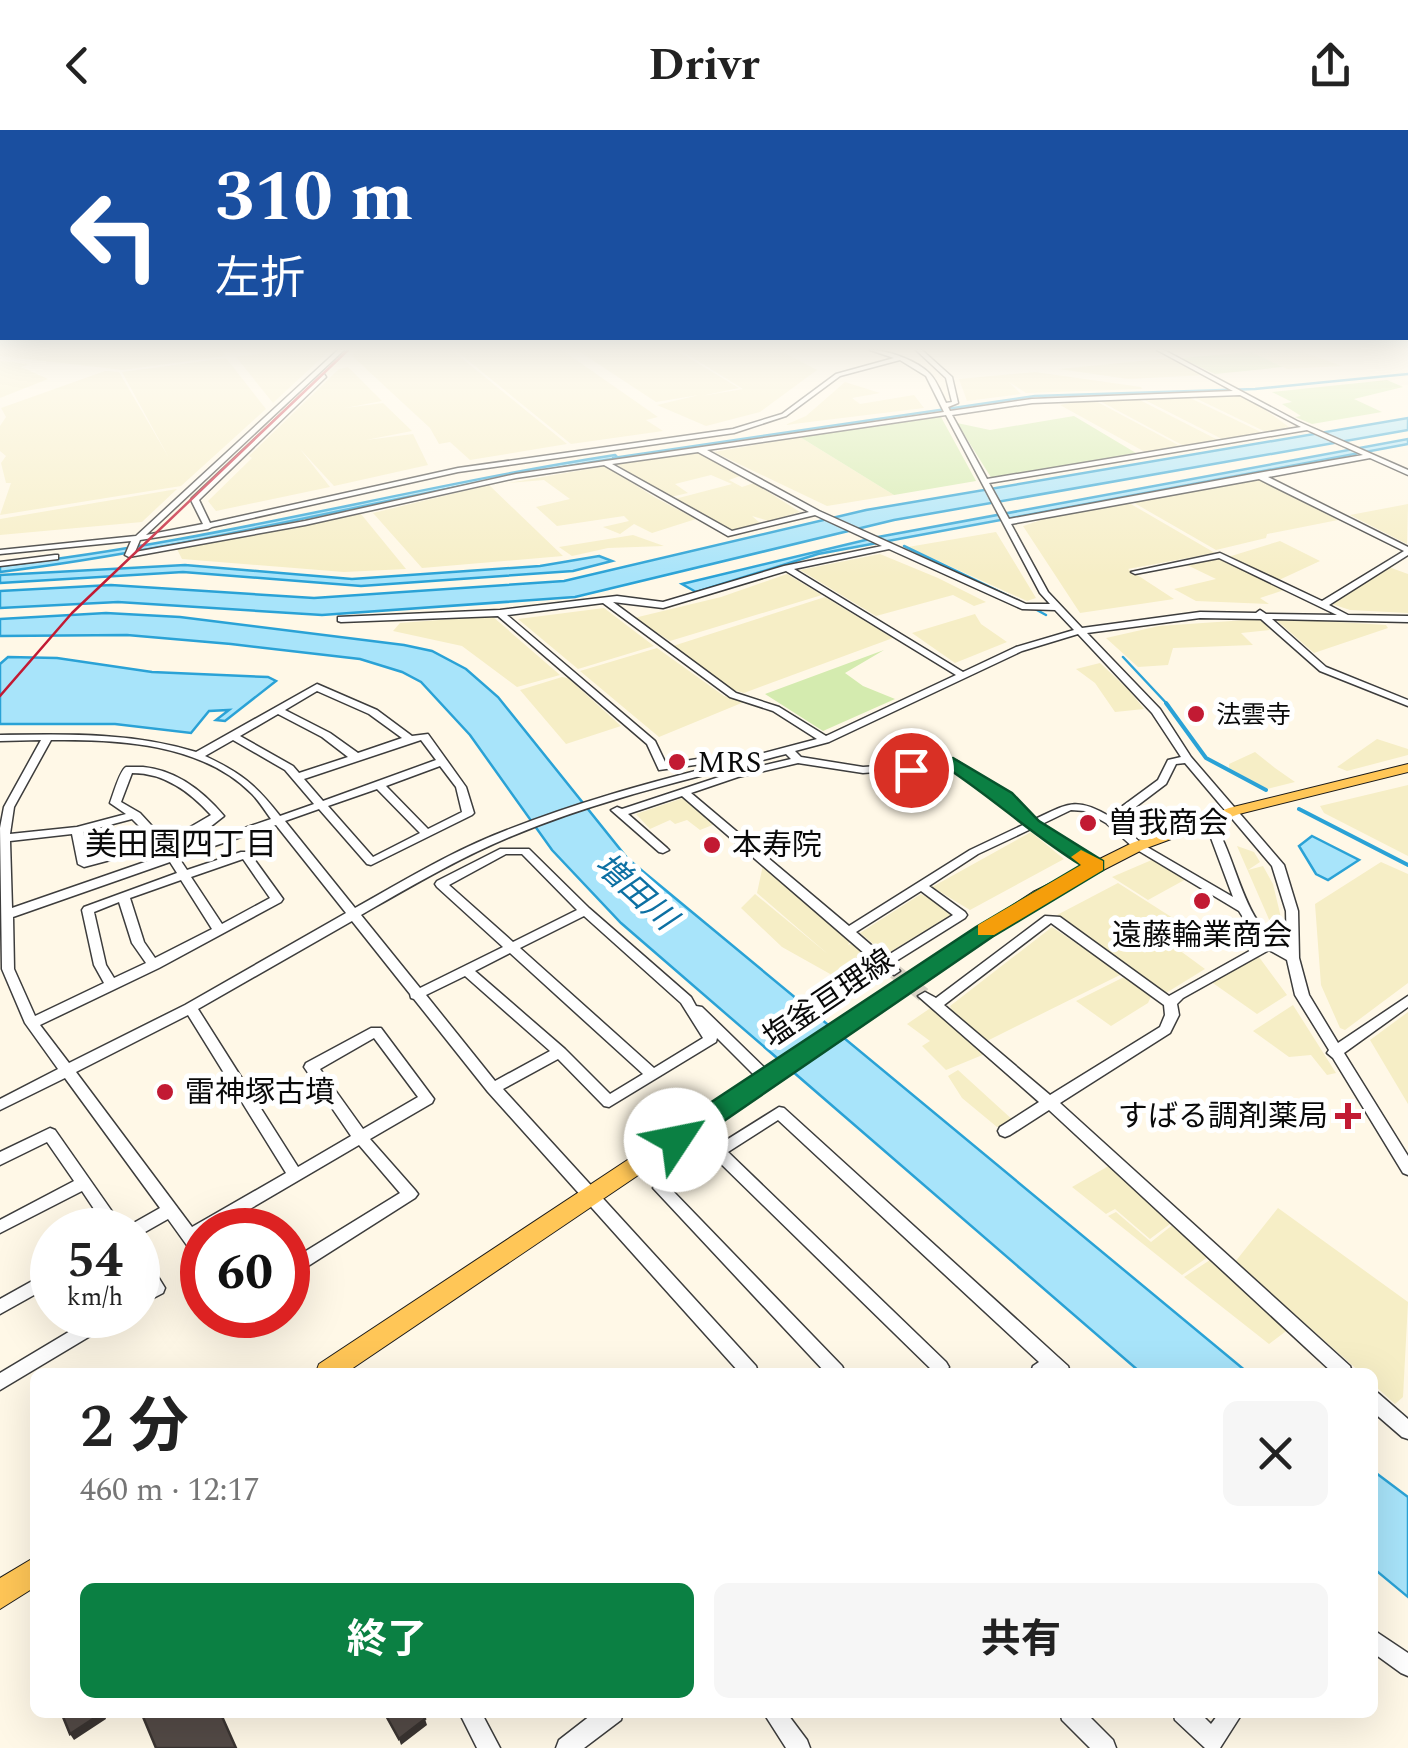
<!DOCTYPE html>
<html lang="ja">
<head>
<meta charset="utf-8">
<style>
  body { margin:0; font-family:Spectral,"Noto Sans JP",serif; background:#f6f6f6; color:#222; height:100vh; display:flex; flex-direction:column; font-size:38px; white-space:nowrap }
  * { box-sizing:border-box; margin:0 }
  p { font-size:32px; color:#767676 }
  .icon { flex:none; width:55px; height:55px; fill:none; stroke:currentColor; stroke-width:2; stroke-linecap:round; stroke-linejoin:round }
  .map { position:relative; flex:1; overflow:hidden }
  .side { position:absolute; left:30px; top:1238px; width:1348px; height:350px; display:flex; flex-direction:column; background:#fff; border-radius:15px; box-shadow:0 10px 40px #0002 }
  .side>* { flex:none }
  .guide { position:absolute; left:0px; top:0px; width:1410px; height:210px; box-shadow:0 10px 40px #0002; background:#1a4fa0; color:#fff; overflow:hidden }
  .speed { position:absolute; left:30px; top:1078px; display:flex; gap:20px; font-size:50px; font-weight:700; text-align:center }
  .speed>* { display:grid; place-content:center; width:130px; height:130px; border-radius:50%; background:#fff; box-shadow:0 10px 40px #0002; line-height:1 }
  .speed small { font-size:25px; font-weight:400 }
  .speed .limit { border:15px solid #d22; background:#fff; color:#111 }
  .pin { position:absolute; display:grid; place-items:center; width:85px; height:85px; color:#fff; margin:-42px; border:5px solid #fff; border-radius:50%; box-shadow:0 2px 10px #0007 }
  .me { position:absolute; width:110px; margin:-55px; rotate:56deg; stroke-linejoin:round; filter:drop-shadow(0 0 8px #0008) }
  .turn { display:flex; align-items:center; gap:35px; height:210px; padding:0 50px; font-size:45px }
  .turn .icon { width:130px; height:130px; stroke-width:2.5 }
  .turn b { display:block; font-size:70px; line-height:85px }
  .round { display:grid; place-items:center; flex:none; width:105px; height:105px; border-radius:15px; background:#f6f6f6 }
  .overview { display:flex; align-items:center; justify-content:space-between; height:170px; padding:0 50px }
  h1 { font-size:60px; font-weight:700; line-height:75px }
  .button { display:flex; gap:20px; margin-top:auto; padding:20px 50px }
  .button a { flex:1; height:115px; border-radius:15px; background:#0b8043; color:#fff; font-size:40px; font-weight:700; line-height:115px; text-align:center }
  .button a+a { background:#f6f6f6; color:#222 }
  header { display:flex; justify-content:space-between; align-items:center; height:130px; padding:0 50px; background:#fff; font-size:45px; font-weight:700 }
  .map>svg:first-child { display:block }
  .farmland { fill:#f6eec6 }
  .green { fill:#d4ebaf }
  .water { fill:#a8e4fa; stroke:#2aa2d6; stroke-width:2.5 }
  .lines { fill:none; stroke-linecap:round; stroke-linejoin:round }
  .stream-far1 { stroke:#2aa2d6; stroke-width:2.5 }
  .stream { stroke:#2aa2d6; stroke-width:4 }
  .minor-tunnel { stroke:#dad4c6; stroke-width:15; stroke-dasharray:15 8; stroke-linecap:butt }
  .minor-casing { stroke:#3d3d3d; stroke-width:3 }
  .major-casing { stroke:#1b1b1b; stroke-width:2 }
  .minor { fill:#fff; fill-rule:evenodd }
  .major { fill:#ffc657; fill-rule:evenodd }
  .rail { stroke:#c21a33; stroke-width:2.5 }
  .shaded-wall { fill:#3a3431 }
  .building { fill:#534a46; stroke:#3a3431; stroke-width:2.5 }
  .route { fill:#0b8043; stroke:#07532c; stroke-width:2.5 }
  .slow { fill:#f59e0b }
  .poi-dot { fill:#c21a33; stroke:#fff; stroke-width:4 }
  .labels { text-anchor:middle; stroke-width:10; stroke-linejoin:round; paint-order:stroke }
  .far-poi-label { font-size:25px; fill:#0a0a0a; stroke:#fff; text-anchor:start }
  .poi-label { font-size:30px; fill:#0a0a0a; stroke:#fff; text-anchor:start }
  .street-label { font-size:30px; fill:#0a0a0a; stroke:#fff }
  .neighbourhood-label { font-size:32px; fill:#0a0a0a; stroke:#fff }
  .water-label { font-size:32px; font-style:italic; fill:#0d70a3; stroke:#fff }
</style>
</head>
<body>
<header><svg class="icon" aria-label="back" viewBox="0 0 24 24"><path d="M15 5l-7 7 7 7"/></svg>Drivr<svg class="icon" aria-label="share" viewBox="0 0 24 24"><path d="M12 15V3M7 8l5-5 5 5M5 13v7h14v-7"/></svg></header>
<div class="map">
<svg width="1408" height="1618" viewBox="0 0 1408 1618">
  <rect width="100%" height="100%" fill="#fff8e7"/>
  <path class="farmland" d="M0 220H221L226 226 123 240 0 226Z
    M281 220H330L273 273 236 227Z
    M357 220H452L567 314 470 330 450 312 439 314 430 298 351 225Z
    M455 220H562L658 287 646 290 663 301 571 314Z
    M577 220H676L739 258 701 266 743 259 680 220H779L817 240 760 282 706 296 657 275 699 265 656 272Z
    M1297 220 1342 236 1287 239 1251 222Z
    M226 228 266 279 181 356 0 385 11 353H6L1 333 6 326 0 321V296L6 287 1 278 105 241 119 242 169 328 122 242Z
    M1171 228 1207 245 1128 249 1059 239Z
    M0 231 29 234 21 237 48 249 0 268Z
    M348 237 382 271 345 278 383 273 412 301 366 310 413 304 428 335 334 356 300 319 330 357 216 381 208 371 252 328 249 326 339 239Z
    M1035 242 1141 257 1142 259 1026 263 1009 252 1021 264 967 271 959 249Z
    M845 252 880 263 852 268 860 274 914 265 924 278 785 295 806 286Z
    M1237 264 1264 279 1289 297 1266 302 1189 265Z
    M1186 266 1263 303 1222 309 1139 267Z
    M1134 267 1218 310 1184 316 1094 268Z
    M1090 268 1180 316 1145 322 1060 275 1070 273 1064 269Z
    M800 307 894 365 827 376 714 322Z
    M697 322 740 346 729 350 742 357 754 353 800 382 769 391 752 386 760 393 731 401 671 370 732 354 711 345 675 354 688 363 666 368 615 333Z
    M606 336 654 367 696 389 652 403 634 394 620 404 603 397 629 391 624 386 557 396 536 377 570 369 544 350 508 353Z
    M1258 347 1338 390 1267 404 1266 408 1216 420 1129 370Z
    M489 355 563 426 422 438 373 383Z
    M177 359 142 392 0 405V389Z
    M1124 370 1215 423 1128 439 1174 469 1080 483 1023 396 1075 379Z
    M1408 374 1407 414 1350 385Z
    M361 384 406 439 344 442 182 429 177 419Z
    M996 402 1036 468 1027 471 908 417Z
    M633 405 664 416 608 418 572 426 559 417Z
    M1280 411 1320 431 1279 450 1228 427Z
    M880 424 938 448 986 472 974 476 953 465 876 486 800 440Z
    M1223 428 1287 459 1260 468 1269 474 1196 471 1174 459 1216 449 1187 435Z
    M1386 436 1408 444V483L1350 480 1332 474Z
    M787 444 822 465 670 511 634 488 721 467Z
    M825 467 893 508 744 563 730 559 673 516Z
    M604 478 654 516 578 539 518 489Z
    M975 484 981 494 1007 512 955 533 912 503Z
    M492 486 560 545 517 557 462 516 393 501 400 493Z
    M1274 488 1386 495 1388 498 1314 523Z
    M1261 489 1270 500 1241 503 1253 515 1173 518 1168 535 1138 537 1106 508 1159 496Z
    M657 518 724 566 744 572 659 607 580 541Z
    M1100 533 1129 560 1144 579 1115 582 1095 553 1076 539Z
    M562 547 568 548 621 596 566 614 520 560Z
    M1377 609 1408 619V625L1347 641 1337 637Z
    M1255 622 1275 638 1295 652 1267 659 1229 638V634Z
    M1408 655V726L1324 683 1320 676Z
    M686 667 715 694 700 700 687 690 675 694 670 690 650 699 636 684Z
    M1031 702 1064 729 970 780 932 757Z
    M1237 716 1254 722 1260 732 1248 740 1263 736 1273 754 1283 796 1271 794Z
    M1154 729 1188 748 1148 770 1112 747Z
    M1381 732 1408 744V853L1345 900 1340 898 1321 855 1315 774Z
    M763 735 850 811 848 815 855 812 881 834 848 854 782 817 741 778 755 764 829 825 757 763Z
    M1118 753 1198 804 1175 817 1205 839 1166 863 1057 785Z
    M921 764 955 783 890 822 881 820 860 803Z
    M1052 797 1122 844 987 911 953 883 950 876Z
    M1259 827 1287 865 1257 884 1210 851Z
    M1126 846 1152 864 1148 873 1111 896 1076 871Z
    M1293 875 1336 943 1327 945 1311 925 1289 927 1253 901Z
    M932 877 985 924 946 940 922 916 930 911 907 894Z
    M1408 882V974L1370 910Z
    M958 940 1015 992 997 997 962 968 948 946Z
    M1112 1034 1174 1091 1150 1109 1115 1079 1106 1084 1072 1057Z
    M1278 1078 1408 1172 1403 1267 1395 1274 1373 1254 1372 1242H1360L1235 1132Z
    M1116 1082 1151 1112 1175 1093 1211 1125 1182 1145 1108 1086Z
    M1213 1128 1289 1199 1269 1214 1184 1147Z"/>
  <path class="green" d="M1251 222 1283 237 1215 244 1181 228Z
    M1387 250 1403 257 1354 269 1382 282 1312 294 1295 287 1301 286 1282 274 1292 272 1272 262Z
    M1074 286 1136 323 992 349 957 293 990 300Z
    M941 287 976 351 894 365 800 307Z
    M884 520 845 543 863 556 895 569 823 601 765 564Z"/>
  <path class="water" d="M1408 288V300L894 390 575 467 322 485 118 472 0 478V461L111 455 314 468 564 451 866 380Z
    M1408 309V314L818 424 696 462 682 454 878 407Z
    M615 325 618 328C411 360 209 416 0 442V436C208 413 409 357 615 325Z
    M599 426 612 431 573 441 361 456 183 442 0 453V445L185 435 352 449 540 436Z
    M106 483 180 487 404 515 432 521 466 539 498 567 628 729 1247 1242H1140L621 793 552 720 470 605 421 552 402 542 360 529 231 514 127 505 0 506V489Z
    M8 527 57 528 152 542 268 547 276 551 225 591 216 590 229 580 209 581 191 603 115 594H0V534Z
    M1312 706 1359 730 1328 750 1316 744 1299 716Z
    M1372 1340 1408 1367V1467L1373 1438Z"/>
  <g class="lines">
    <path class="stream-far1" d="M613 328 1035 266 1255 259 1408 244
      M904 416 1019 471
      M1035 479 1046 485
      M1123 527 1169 576"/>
    <path class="stream" d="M1166 573 1206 628 1266 660
      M1299 679 1408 735"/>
    <path class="minor-tunnel" d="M894 841 925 866"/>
    <g class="minor-casing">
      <path id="minor" d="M338 220H344L146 405 203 394 191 370 192 368 324 244 326 247 199 370 210 393 458 338 733 299 782 284 836 244 894 228 870 220C888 220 918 231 930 244 937 251 942 265 946 273L952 272 946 248 916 220H922L952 247 958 273 948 277 950 281 1032 269 1233 261 1157 220H1164L1297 291 1408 340V345L1370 328 1268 347 1408 417V425L1329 475 1348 485 1408 486V492L1272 489 1326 537 1408 570V576L1320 541 1261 489 1200 488 1087 503 1160 579 1191 627 1284 735 1298 781 1299 828 1309 865 1338 913 1408 866V877L1344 923 1408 1026V1045L1403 1043 1333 928 1327 923 1329 920 1295 865 1287 830 1269 820 1183 868 1177 874 1179 885 1170 903 1060 973 1350 1236 1352 1242H1332L1049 980 1010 1005 1005 1007 1000 1005 998 1001 1000 997 1039 972 918 866 925 862 936 868 1045 786 1060 787 1169 866 1262 814 1249 797 1239 781 1134 718 1106 693 1085 681 1071 680 1040 695 1100 733 1102 735 1100 737H1092L1031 699 978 724 929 756 965 782 967 785 965 788 893 833 900 841 894 845 879 836 682 666 628 684 667 718 669 720 663 723 659 722 611 680 617 677 622 679 731 643 791 629 786 624C694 648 600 669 512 706 459 728 410 757 361 785L420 858 503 817 437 757 435 754 437 751 500 719H529L589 778 691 867 696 876 702 877 772 945 774 949 772 953H762L717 908 716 912 609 977 604 976 558 929 503 959 756 1236 758 1242H739L488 962 414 869 411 868 410 864 352 791 198 879 298 1037 351 1006 304 937 306 933 371 898H381L434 969 432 973 370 1009 415 1060 418 1064 415 1068 294 1145 288 1147V1132L400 1063 359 1015 214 1100H202V1107L200 1108 202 1111V1130L196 1128 168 1089 138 1106V1100H128L130 1095 160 1078 65 948 0 980V969L58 939 25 893 2 839 0 698 4 677 41 610 0 611V605C67 604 132 602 196 622L317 554 377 580 412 606 428 604 466 657 474 683 472 685 371 735 367 734 319 679 285 691 355 778C405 750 454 720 507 700 575 673 644 654 715 636L709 633 659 640 647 614 498 486 341 492 338 491V487L500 480 617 466 663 472 784 436 882 416 815 385 728 406 604 335 516 348 305 395 129 427 125 425 131 411 0 424V420L136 406ZM900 230 926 246 944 282 516 344 305 391 135 422 140 410 208 399 212 397 458 342 734 303 786 286 840 246ZM1240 265 1301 297 987 349 952 285 1032 273ZM946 285 1040 463 1050 474H1026L819 381 707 320ZM1307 300 1363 325 1258 343 1009 389 989 353ZM698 322 809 382 732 401 612 334ZM1259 349 1404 421 1322 471 1220 423 1131 442 1135 444 1219 428 1337 485 1266 484 1260 480 1256 483 1200 482 1082 498 1048 462 1011 394ZM889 419 1022 479 1055 480 1074 500 1016 517 963 542 794 439ZM786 441 956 545 826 606 779 577 736 563 613 472 663 478ZM603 473 730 567 773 581 817 609 726 633 710 627 666 634 655 611 507 485ZM1078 504 1152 583 1181 627 1168 630 1158 650 1109 686C1075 666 1067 674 1033 690L1008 665 957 631 863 637 801 627 795 621 829 612 1022 521ZM317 561 369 584 402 608 358 623 330 603 285 580ZM278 584 322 607 348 627 299 643 293 636 240 606ZM51 610C117 609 202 613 252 664 259 671 265 681 271 689L174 722 168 714 210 697 224 686C203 661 176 640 143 637 141 637 128 637 126 637 120 640 113 665 110 673L126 684 77 697 10 704 14 677ZM233 610 285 640 314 674 280 686C255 654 241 643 205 626ZM421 610 436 630 323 671 304 649ZM798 633 863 643 951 636 1000 669 1025 694 970 720 849 796 691 663 738 647ZM1185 633 1272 736 1286 781 1287 820C1246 796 1240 745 1221 706L1217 705 1211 708 1233 767 1142 714 1117 691 1166 654 1176 634ZM440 636 456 657 462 682 428 699 386 656ZM132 643C165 643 190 662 211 685L187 699 163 708 140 683 121 672ZM377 659 420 703 373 727 328 676ZM132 689 154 711 89 729 83 702ZM276 695 346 783 185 875 69 933 40 895 159 838 281 772 283 769 249 722H241L187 740 179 728ZM72 704 78 734 84 737 159 717 165 725 12 778 10 711ZM506 724H522L577 780 513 812 449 755ZM243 729 270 768 222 794 191 747ZM170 732 177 743 84 777 82 780 94 835 104 853 35 886 14 839 13 787ZM181 750 212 799 155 828 144 812 130 768ZM921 761 953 785 885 827 856 802ZM119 772 132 813 146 833 114 848 106 835 94 782ZM584 786 681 873 703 908 654 938 520 818ZM1051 793 1164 875 1165 885 1160 897 1050 965 944 875ZM510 823 643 944 610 964 565 919 475 841ZM465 846 550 921 495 951 426 865ZM188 885 286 1043 192 1097 76 942ZM374 908 418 967 363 999 320 939Z
        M55 425H58V429L0 436V432Z
        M779 977 784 978 1058 1227 1068 1236 1070 1242H1031L1033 1236 1039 1232 778 990 728 1022 946 1232 949 1237 946 1242H934L717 1030 671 1059 842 1236 845 1242H825L653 1058 656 1054Z
        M50 998 55 1000 125 1100H108L82 1061 0 1103V1090L74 1051 47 1012 0 1035V1022Z
        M138 1122 144 1124 165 1158 163 1163 138 1176V1161L147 1156 138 1142Z
        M52 1140V1155L0 1184V1169Z
        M97 1185H119L117 1190 0 1260V1243Z
        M1372 1261 1378 1263 1408 1289V1309L1402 1307 1372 1281Z
        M1372 1499 1408 1523V1546L1401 1543 1372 1522Z
        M459 1582H481L500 1618H477Z
        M595 1582H623L621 1590 584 1618H556L559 1610Z
        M763 1582H786L807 1610 810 1618H786Z
        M1060 1582H1085L1113 1610 1116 1618H1090L1062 1590Z
        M1173 1582H1199L1211 1594 1220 1582H1243L1220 1618H1205L1175 1590Z"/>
    </g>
    <g class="major-casing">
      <path id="major" d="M1408 634V642L1239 684 1144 719 1045 770 347 1242H316L319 1234 1033 762 1132 713 1229 678Z
        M35 1427V1457L0 1479V1448Z"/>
    </g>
    <use href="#minor" class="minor"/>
    <use href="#major" class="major"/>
    <path class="rail" d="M0 566 72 483 348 220"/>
  </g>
  <path class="shaded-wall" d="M102 1582H104L106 1589 74 1610 70 1604Z
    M425 1589 427 1595 401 1615 399 1609Z"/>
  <path class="building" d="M61 1582H102V1583L70 1604Z
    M141 1582H220L236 1618H156Z
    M384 1582H421L425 1589 399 1609Z"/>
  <linearGradient id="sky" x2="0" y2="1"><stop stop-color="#8ec7ef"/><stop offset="0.49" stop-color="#fffcf4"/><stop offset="1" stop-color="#fffcf4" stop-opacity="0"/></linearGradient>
  <rect width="1408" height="447" fill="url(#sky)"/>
  <path class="route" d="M953 628 1012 663 1039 691 1103 731V740L992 807 686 1017H666L663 1010 666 1002 976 797 1081 735C1034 706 995 670 950 640L911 645 901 640 911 634Z"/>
  <path class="slow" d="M1081 720 1103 731V740L994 805H978V795L1081 735 1071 727Z"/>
  <g class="poi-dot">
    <circle cx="1196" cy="584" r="10"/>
    <circle cx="677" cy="632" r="10"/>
    <circle cx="1088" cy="693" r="10"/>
    <circle cx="712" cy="715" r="10"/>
    <circle cx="1202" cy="771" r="10"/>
    <circle cx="165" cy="962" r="10"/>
    <path d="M1343 971h10v10h10v10h-10v10h-10v-10h-10v-10h10z"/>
  </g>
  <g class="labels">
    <g class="far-poi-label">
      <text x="1216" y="593">法雲寺</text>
    </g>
    <g class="poi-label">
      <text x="697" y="642">MRS</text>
      <text x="1108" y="703">曽我商会</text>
      <text x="732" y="725">本寿院</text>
      <text x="1202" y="815" text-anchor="middle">遠藤輪業商会</text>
      <text x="185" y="972">雷神塚古墳</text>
      <text x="1328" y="996" text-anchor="end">すばる調剤薬局</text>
    </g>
    <g class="street-label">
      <text transform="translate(828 868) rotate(-34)" y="10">塩釜亘理線</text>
    </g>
    <g class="neighbourhood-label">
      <text x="181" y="725">美田園四丁目</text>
    </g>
    <g class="water-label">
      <text transform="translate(636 761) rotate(42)" y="11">増田川</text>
    </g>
  </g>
</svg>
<div class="speed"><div>54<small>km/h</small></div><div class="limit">60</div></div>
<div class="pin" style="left:911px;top:640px;background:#d93025"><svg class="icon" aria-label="arrive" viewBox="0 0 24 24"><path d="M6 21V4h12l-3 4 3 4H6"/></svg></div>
<svg class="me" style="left:676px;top:1010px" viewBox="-20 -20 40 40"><circle r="19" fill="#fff"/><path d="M0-13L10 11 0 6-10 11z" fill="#0b8043"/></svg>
<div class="guide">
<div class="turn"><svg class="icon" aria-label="left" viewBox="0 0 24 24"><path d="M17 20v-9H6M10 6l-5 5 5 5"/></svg><div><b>310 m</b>左折</div></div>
</div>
<section class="side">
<div class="overview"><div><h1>2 分</h1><p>460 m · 12:17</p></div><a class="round"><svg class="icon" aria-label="close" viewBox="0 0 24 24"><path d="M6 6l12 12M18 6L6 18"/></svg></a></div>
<div class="button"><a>終了</a><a>共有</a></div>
</section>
</div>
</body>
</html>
